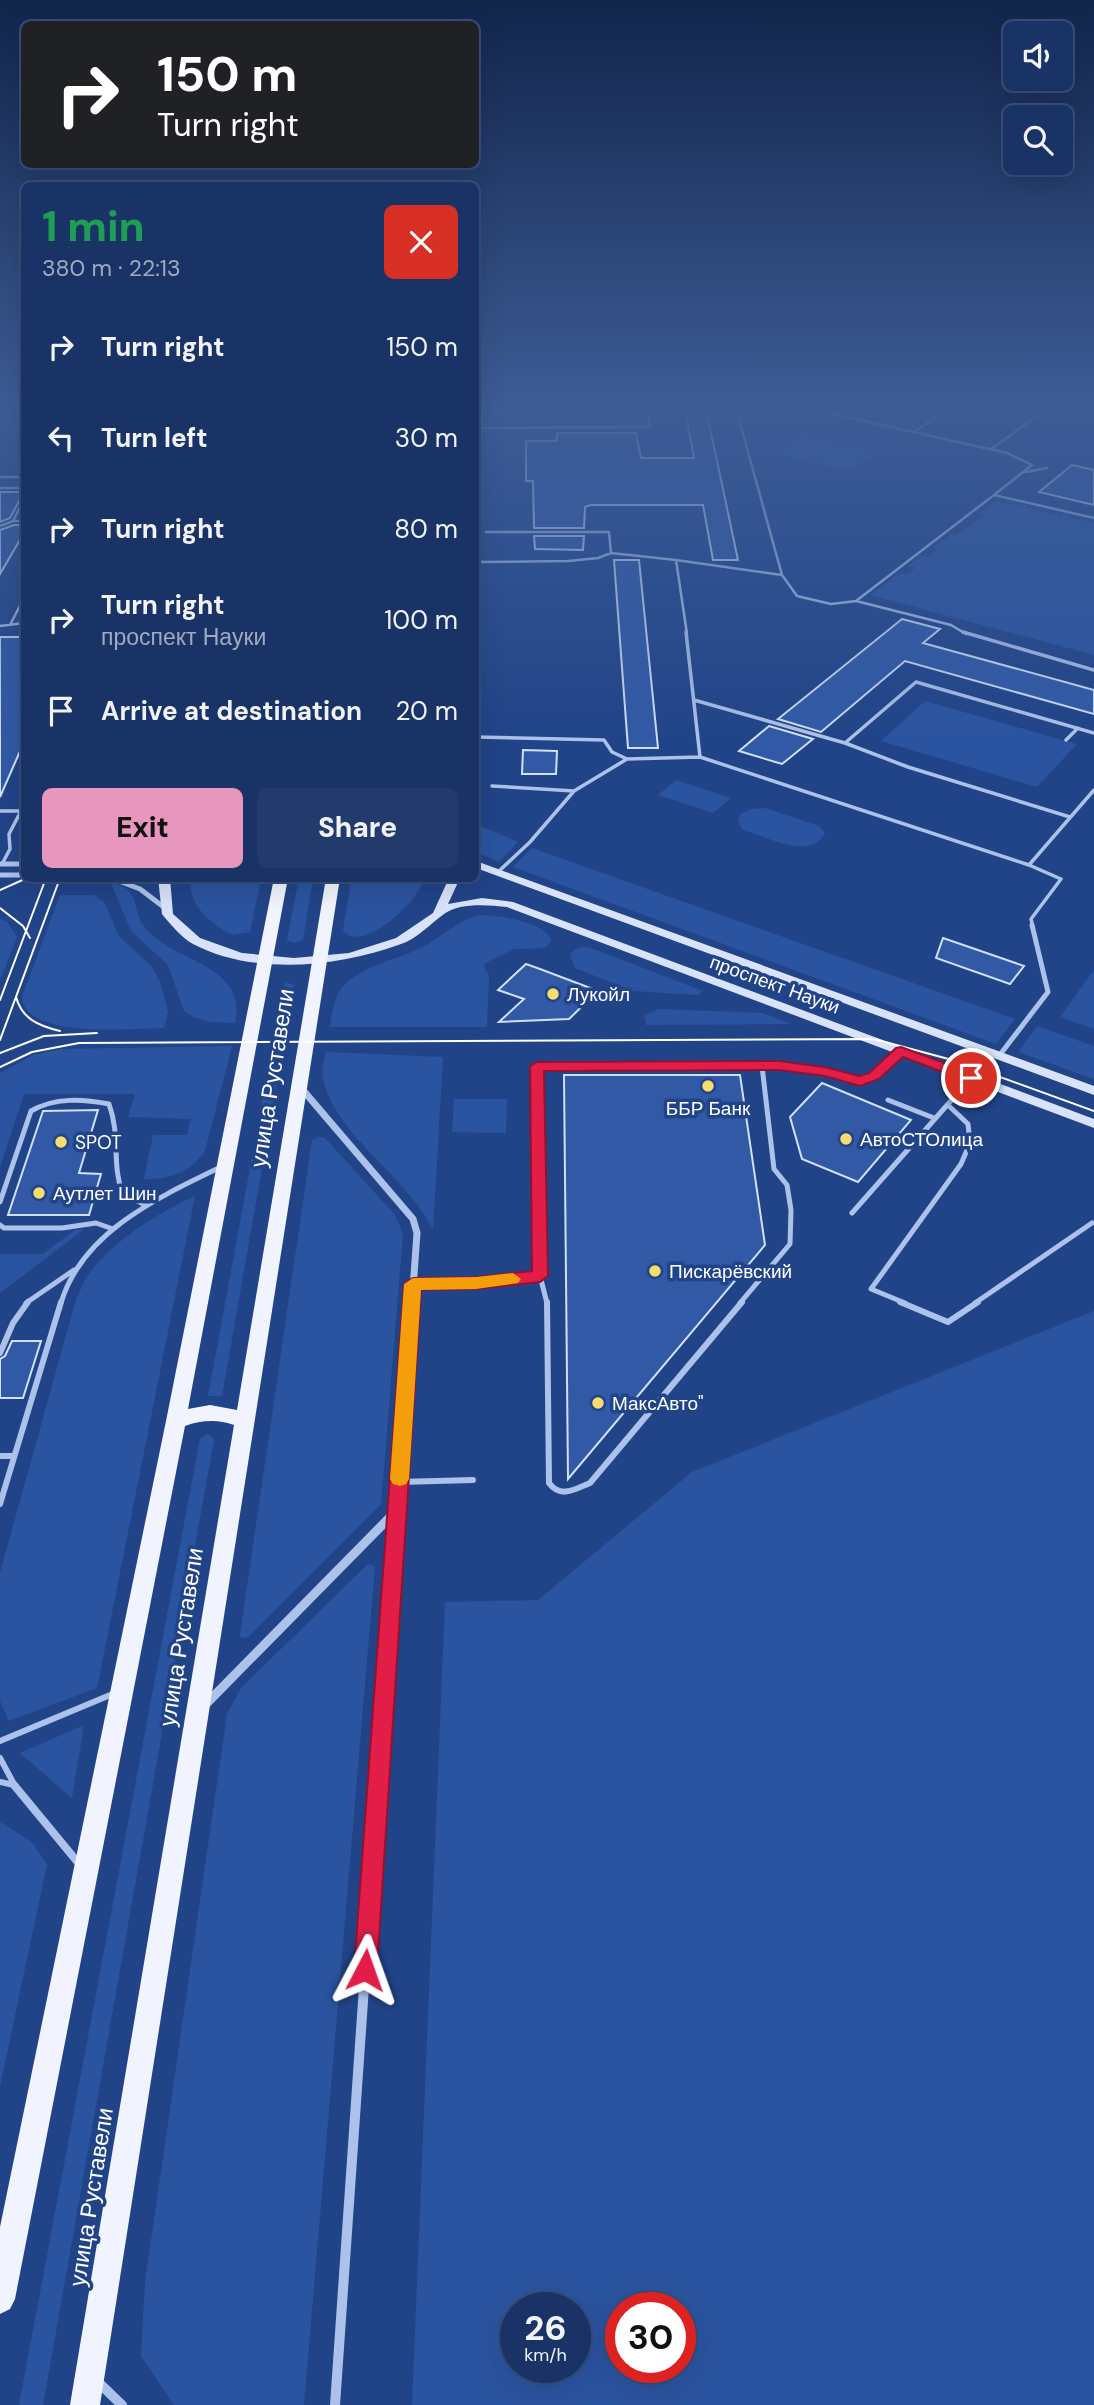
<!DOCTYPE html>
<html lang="en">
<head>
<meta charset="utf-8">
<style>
  body { margin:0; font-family:"DM Sans",sans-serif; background:#223b6c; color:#f1f3f6; height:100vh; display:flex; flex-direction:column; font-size:26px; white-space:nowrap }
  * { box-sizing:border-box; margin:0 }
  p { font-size:23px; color:#9faabf }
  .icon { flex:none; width:38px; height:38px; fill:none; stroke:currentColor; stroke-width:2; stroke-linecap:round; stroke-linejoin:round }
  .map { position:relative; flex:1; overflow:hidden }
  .side { position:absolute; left:21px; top:182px; width:458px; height:700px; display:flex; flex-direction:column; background:#193366; border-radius:10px; box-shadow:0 7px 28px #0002,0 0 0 2px #374e7a }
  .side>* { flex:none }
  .top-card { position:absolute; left:21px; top:21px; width:458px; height:147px; border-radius:10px; box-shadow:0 7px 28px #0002,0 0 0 2px #374e7a; background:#202124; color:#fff; overflow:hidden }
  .buttons { position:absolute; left:1003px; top:21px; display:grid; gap:14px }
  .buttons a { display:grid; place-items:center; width:70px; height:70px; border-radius:10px; background:#193366; box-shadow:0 7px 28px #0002,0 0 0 2px #374e7a; font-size:35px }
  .speed { position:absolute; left:500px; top:2292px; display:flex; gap:14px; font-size:35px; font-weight:700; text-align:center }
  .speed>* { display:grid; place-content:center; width:91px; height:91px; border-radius:50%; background:#193366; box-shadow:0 7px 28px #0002,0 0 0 2px #374e7a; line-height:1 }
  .speed small { font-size:18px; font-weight:400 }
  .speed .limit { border:10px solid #d22; background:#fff; color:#111 }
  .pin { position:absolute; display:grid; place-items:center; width:60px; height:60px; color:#fff; margin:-30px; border:4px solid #fff; border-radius:50%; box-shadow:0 2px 7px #0007 }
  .me { position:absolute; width:77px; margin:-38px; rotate:4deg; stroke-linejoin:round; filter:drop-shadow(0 0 5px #0008) }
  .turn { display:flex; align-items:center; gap:24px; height:147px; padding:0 21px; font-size:32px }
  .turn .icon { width:91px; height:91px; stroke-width:2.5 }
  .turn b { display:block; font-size:49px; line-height:60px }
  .round { display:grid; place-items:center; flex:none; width:74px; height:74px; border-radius:10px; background:#223b6c }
  .summary { display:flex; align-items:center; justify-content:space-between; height:119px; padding:0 21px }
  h1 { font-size:42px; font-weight:800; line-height:52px; color:#1e9e55 }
  .button { display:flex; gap:14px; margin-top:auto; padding:14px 21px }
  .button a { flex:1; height:80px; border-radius:10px; background:#e797bd; color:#111; font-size:28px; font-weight:800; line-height:80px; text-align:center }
  .button a+a { background:#223b6c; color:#f1f3f6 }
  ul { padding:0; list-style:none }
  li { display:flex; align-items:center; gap:21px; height:91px; padding:0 21px }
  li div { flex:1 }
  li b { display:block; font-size:26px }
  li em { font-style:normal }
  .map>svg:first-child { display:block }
  .green { fill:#2b54a0; fill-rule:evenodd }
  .building { fill:#3159a6; stroke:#d1dff8; stroke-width:2 }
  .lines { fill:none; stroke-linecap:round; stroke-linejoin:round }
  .lane-far4 { stroke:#adc2ea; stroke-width:2.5 }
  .lane-far3 { stroke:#adc2ea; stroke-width:3.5 }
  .lane-far2 { stroke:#adc2ea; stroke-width:5 }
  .lane-far1 { stroke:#adc2ea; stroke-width:6 }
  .lane { stroke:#adc2ea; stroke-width:8 }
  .street-far4 { stroke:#adc2ea; stroke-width:4.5 }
  .street-far3 { stroke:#adc2ea; stroke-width:5 }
  .street-far2 { stroke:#adc2ea; stroke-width:7 }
  .street-far1 { stroke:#adc2ea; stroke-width:9 }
  .street { stroke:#adc2ea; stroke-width:10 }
  .secondary { fill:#d8e2f8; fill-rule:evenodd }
  .primary { fill:#f1f4fe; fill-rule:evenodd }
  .tram { stroke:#fff; stroke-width:2 }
  .route { fill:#e11d48; stroke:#92132f; stroke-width:2 }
  .slow { fill:#f59e0b }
  .poi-dot { fill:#f6dd6e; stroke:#214488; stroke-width:2.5 }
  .labels { text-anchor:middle; stroke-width:7; stroke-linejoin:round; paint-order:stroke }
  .street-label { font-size:19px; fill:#fff; stroke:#214488 }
  .poi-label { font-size:19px; fill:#fff; stroke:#214488; text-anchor:start }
  .near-street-label { font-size:23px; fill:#fff; stroke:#214488 }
</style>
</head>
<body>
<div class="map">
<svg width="1094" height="2405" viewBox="0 0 1094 2405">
  <rect width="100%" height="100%" fill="#214488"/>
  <path class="green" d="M800 435 877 452 852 471 774 454Z
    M996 501 1019 506 1022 504 1028 505 1026 508 1061 516 1064 513 1070 515 1068 517 1094 523V655L870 595 900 573 907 575 915 568 908 566 921 555 928 557 937 550 932 548 951 534 957 535 984 515 975 513 983 511Z
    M925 701 1077 744 1037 787 881 741Z
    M676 780 731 798 713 813 658 795Z
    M765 808 819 826 825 833C811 862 764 836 742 829L738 821 741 814 751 809Z
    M476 824 518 842 499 862 476 852Z
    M532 848 1015 1019 996 1044 513 867Z
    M299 878 313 879 303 940 294 943 287 940Z
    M191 879H261L250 932 233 935C212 925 186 904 191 879Z
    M351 879V878L424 879C419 901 363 954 343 931Z
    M111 883C144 889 129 910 147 930 178 964 248 965 235 1023L210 1022 193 1017 184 1011 168 965 131 931Z
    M60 895H94L105 903 118 935 152 967 161 984 168 1012 164 1028C134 1028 25 1040 22 997Z
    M480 915C497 915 549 922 551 942L544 948 514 949 485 963 484 967 489 975 487 1027H330C332 1015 333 1001 340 990 358 966 397 960 423 947 444 936 456 921 480 915Z
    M0 919 7 922 17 937 0 981Z
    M583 947 591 948 703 991 698 995 633 991 575 968 570 954 575 949Z
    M1094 970V1029L1060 1017Z
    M285 982 294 985 286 1028H275Z
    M659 1009 762 1013 792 1024 646 1025 644 1016Z
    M1037 1026 1094 1046V1079L1018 1052Z
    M232 1046 205 1151C190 1173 170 1179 144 1179L153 1135H187L191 1119 128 1117 135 1094H24L0 1167V1073L33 1055 62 1049Z
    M326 1052 443 1057 433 1230C408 1177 335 1135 323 1079 321 1071 324 1061 326 1052Z
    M271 1054H282L222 1396H208Z
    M454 1099H507L506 1133 452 1132Z
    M319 1137 325 1138 395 1215 403 1234 381 1504 248 1637 242 1638 240 1635 312 1140Z
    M195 1196 97 1688 9 1721 0 1701V1573L75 1303C78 1295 82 1286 86 1278 108 1244 159 1212 195 1196Z
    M75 1230H83L0 1293V1254H43Z
    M1094 1311V2405H412L445 1602 538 1600 692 1472ZM516 2308H576V2368H516ZM621 2308H681V2368H621Z
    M208 1434 214 1439 43 2405H19L200 1439Z
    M368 1564 375 1566 304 2405H174L141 2356 145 2282 227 1714 241 1688Z
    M84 1725 72 1798 20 1753Z
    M0 1822 32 1842 47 1865 0 2086Z"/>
  <path class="building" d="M684 404H705L738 560H713L703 505H590L585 507 584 528H534L533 481H526V441H557V433H636L641 458H694Z
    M1072 465 1094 470V505L1039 492Z
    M0 492H24L10 518 0 522Z
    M14 525H24V533L0 574V530Z
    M534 536H584L583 550 535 549Z
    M614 560H639L658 748H628Z
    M902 619 940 629 923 643 1094 690V714L905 661 821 732 778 719Z
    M0 637H24V742L0 797Z
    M769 726 813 739 782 764 739 751Z
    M523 750 557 751 556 774H522Z
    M943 938 1024 966 1010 984 936 958Z
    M526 964 540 969 598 991 569 1019 499 1022 524 999 498 990Z
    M564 1075H740L765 1245 568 1479Z
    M822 1083 911 1120 858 1182 802 1159 790 1117Z
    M98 1110 79 1173 101 1174 89 1215H8L43 1111Z
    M12 1341H41L23 1398H0V1359L5 1356Z"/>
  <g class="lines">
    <path class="lane-far4" d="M738 404 735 405 782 575
      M788 404 1007 453 1032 465 994 495
      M481 408H590V404
      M835 415 852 404
      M479 428 650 427 648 404
      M914 432 955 404
      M991 449 1054 404
      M1026 472 1047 468
      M0 477H24
      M0 488H24
      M13 521 24 499
      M0 526 13 521H24
      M486 532H609L611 553
      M676 560 782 575 797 596 831 604 856 601 994 495 1094 518
      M476 562 568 561 598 558 611 553 676 560 687 634
      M856 601 951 625 966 634
      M11 623 24 598
      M0 626 24 623"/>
    <path class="lane-far3" d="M686 632 700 757 1029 865 1061 879 1031 919 1033 927
      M963 632 1094 670
      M694 700 845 743 908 767 1070 817
      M476 737 604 740 612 752 627 759
      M1066 740 1078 728
      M845 743 916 682 1094 733
      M492 786 574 791
      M0 811H21L9 834 10 849 2 864
      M1029 865 1094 790
      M498 872 530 842 574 791 627 759 700 757"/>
    <path class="lane-far2" d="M999 1056 1048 992 1032 925
      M888 1100 934 1118
      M0 1202 31 1111C55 1097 83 1099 109 1104 121 1137 111 1164 123 1195L146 1205
      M852 1213 971 1078
      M0 1225 4 1228H62L96 1223 113 1229
      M540 1276 547 1303
      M413 1284 476 1283 540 1276 537 1067 779 1066 825 1072 860 1081 874 1076 901 1052
      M26 1303 74 1270
      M61 1303C82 1232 159 1197 221 1167
      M740 1303 790 1244 791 1210 787 1185 774 1169 762 1066
      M905 1303 871 1289 961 1164 970 1143 968 1124 948 1105
      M975 1303 1092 1223"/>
    <path class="lane-far1" d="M547 1302 549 1483C561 1499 575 1489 590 1483L742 1302
      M900 1302 948 1322 978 1302
      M0 1353 13 1323 28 1302
      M0 1456H14
      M399 1482 473 1480
      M0 1504 61 1302
      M0 1741 115 1693
      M0 1758 15 1786
      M0 1782 14 1785"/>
    <path class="lane" d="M14 1785 80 1865"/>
    <path class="street-far4" d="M476 478 481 404"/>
    <path class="street-far3" d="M0 864H24
      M0 875H24
      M111 878 140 889 165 908"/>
    <path class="street-far2" d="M302 1089 413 1219 417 1233 412 1303"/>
    <path class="street-far1" d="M205 1705 398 1509
      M378 1786 412 1302"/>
    <path class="street" d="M97 2381 122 2405
      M335 2405 378 1785"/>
    <path class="secondary" d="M476 861 1094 1086V1095L476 868Z
      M158 878H170L173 914 200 938 242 953 294 958 349 953 396 938 433 913 449 878H460L448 904 482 898 513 902 1094 1119V1128L507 907C489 905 460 902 444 914 431 923 417 939 401 944 338 967 254 976 193 944 182 938 170 924 162 914Z"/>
    <path class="primary" d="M274 878H288L188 1409 210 1405 237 1410 326 878H340L100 2405H70L234 1425C218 1419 201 1420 185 1426L15 2299 10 2309 0 2314V2227L166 1421Z"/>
    <path class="tram" d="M0 890 27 878
      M0 908 23 926 30 938
      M16 997C22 1019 39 1026 60 1031
      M0 1000 46 878
      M0 1040 60 878
      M0 1053 44 1036 97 1033
      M0 1067 32 1052 79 1043 874 1039 956 1061 1094 1111"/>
  </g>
  <linearGradient id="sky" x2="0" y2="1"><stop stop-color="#12254b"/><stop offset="0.55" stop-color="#3d5c96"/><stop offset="1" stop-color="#3d5c96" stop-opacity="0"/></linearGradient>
  <rect width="1094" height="741" fill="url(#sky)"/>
  <path class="route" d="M901 1047 977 1075 979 1078 977 1081H966L903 1057 879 1079 860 1086 825 1076 779 1070 544 1071 548 1276 540 1282 476 1289 421 1290 377 1970 374 1979 365 1982 357 1979 354 1970 404 1284 413 1278 476 1277 532 1271 530 1066 537 1062 779 1061 825 1067 859 1076 869 1073 896 1048Z"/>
  <path class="slow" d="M513 1273 521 1279 518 1283 476 1289 421 1290 409 1479 406 1484 400 1486 393 1484 390 1479 404 1284 413 1278 476 1277Z"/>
  <g class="poi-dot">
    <circle cx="553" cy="994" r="7"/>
    <circle cx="708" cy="1086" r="7"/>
    <circle cx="846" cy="1139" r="7"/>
    <circle cx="61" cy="1142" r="7"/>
    <circle cx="39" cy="1193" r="7"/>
    <circle cx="655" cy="1271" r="7"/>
    <circle cx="598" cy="1403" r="7"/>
  </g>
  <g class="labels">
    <g class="street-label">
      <text transform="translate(775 984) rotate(20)" y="7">проспект Науки</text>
    </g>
    <g class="poi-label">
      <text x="567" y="1001">Лукойл</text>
      <text x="708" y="1115" text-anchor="middle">ББР Банк</text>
      <text x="860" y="1146">АвтоСТОлица</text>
      <text x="75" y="1149">SPOT</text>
      <text x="53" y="1200">Аутлет Шин</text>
      <text x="669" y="1278">Пискарёвский</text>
      <text x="612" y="1410">МаксАвто"</text>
    </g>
    <g class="near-street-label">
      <text transform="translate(272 1078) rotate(-81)" y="8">улица Руставели</text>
      <text transform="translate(181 1637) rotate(-81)" y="8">улица Руставели</text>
      <text transform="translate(91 2197) rotate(-81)" y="8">улица Руставели</text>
    </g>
  </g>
</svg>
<div class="buttons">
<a><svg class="icon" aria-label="sound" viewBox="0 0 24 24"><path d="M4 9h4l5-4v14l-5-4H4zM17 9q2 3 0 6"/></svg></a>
<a><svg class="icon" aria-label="search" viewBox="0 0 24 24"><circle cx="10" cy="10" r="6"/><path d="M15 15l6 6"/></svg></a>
</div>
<div class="speed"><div>26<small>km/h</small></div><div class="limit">30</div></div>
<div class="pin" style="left:971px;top:1078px;background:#d93025"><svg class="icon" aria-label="arrive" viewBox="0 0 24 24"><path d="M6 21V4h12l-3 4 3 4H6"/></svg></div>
<svg class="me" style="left:365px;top:1970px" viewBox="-20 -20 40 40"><path d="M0-17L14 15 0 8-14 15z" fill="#e11d48" stroke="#fff" stroke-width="4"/></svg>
<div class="top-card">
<div class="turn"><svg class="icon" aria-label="right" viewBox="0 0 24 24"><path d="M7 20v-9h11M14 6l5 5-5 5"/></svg><div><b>150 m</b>Turn right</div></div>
</div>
<section class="side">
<div class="summary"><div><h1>1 min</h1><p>380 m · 22:13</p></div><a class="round" style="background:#d93025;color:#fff"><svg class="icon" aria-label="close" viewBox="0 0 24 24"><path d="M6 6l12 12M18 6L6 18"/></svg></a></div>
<ul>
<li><svg class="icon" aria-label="right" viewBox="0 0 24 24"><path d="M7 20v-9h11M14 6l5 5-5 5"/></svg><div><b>Turn right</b></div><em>150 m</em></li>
<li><svg class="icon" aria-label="left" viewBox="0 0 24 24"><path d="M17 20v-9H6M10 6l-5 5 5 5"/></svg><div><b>Turn left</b></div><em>30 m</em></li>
<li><svg class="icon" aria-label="right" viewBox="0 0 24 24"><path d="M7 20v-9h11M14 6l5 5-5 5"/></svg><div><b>Turn right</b></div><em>80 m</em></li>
<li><svg class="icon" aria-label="right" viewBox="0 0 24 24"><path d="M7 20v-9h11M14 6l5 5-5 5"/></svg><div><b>Turn right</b><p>проспект Науки</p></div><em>100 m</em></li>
<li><svg class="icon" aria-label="arrive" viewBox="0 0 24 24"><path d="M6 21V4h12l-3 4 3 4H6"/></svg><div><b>Arrive at destination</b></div><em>20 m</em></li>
</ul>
<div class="button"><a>Exit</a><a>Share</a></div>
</section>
</div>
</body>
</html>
